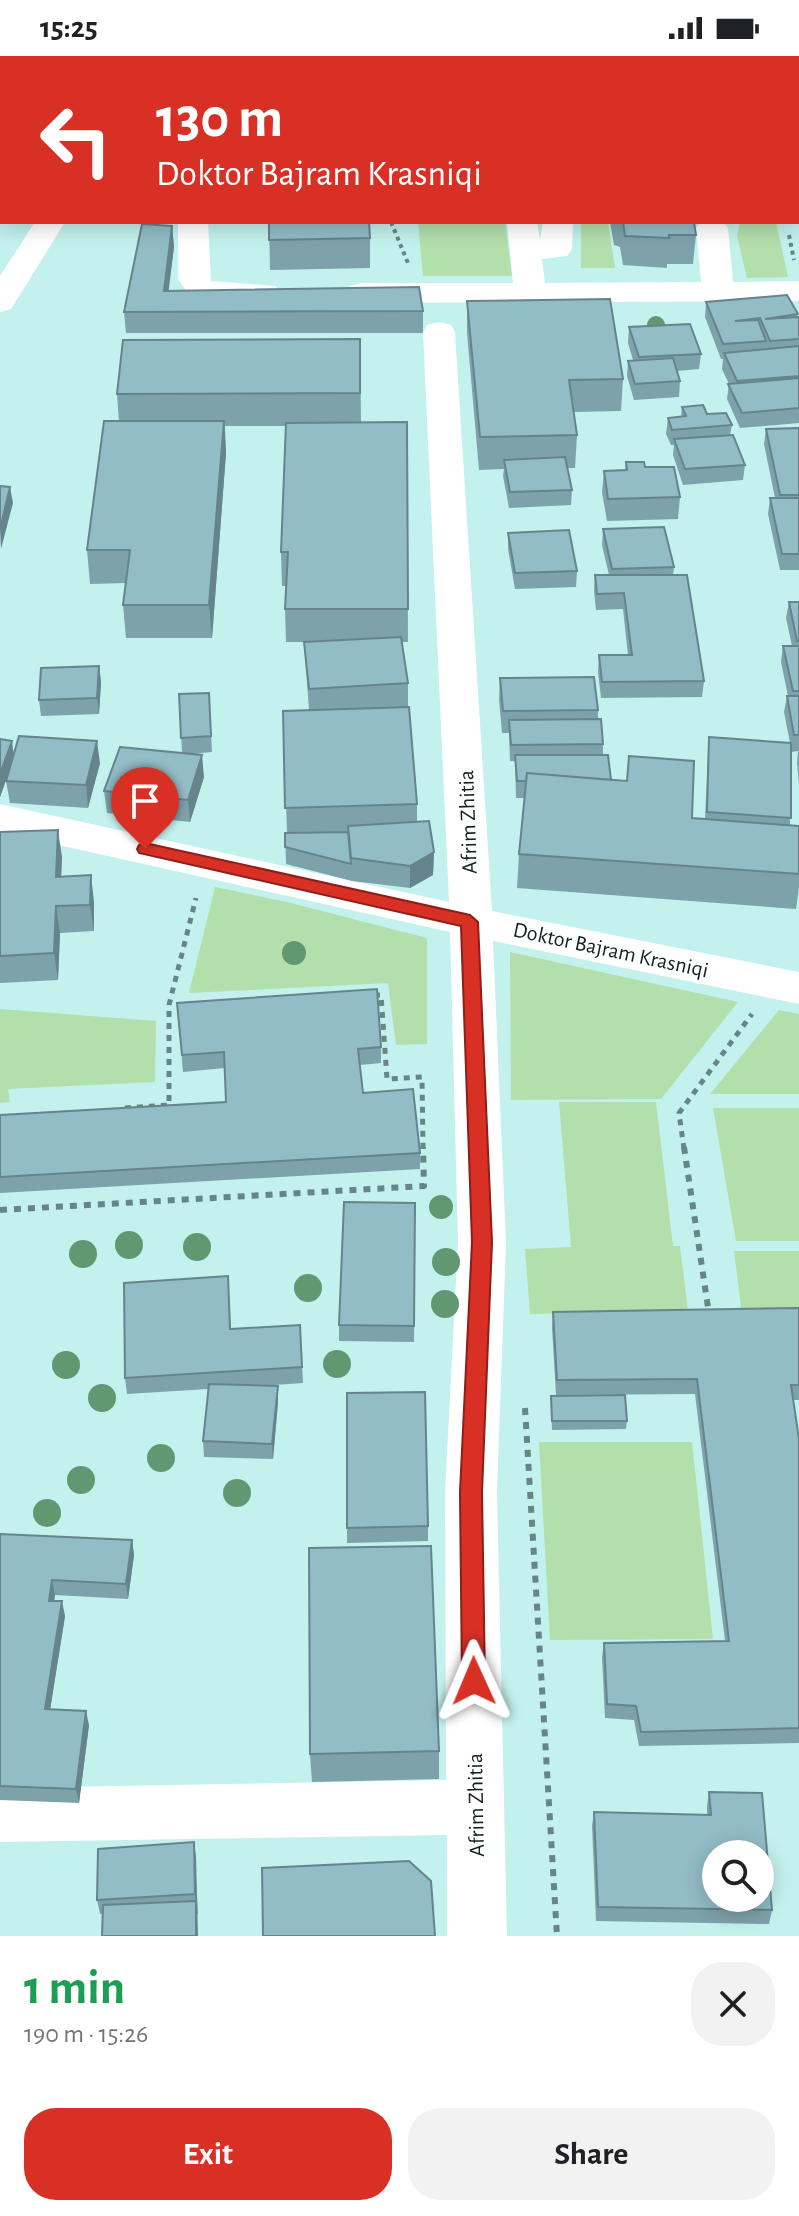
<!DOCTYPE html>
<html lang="en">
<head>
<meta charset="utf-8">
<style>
  body { margin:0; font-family:"Alegreya Sans",sans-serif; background:#f2f2f2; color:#202124; height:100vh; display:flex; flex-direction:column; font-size:30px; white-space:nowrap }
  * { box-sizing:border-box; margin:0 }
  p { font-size:26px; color:#757577 }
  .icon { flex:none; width:44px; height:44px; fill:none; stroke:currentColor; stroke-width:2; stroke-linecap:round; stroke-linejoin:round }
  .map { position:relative; height:1880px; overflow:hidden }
  .drawer { display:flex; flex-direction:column; background:#fff; flex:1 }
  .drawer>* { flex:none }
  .hud { position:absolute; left:0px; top:0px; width:800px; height:168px; box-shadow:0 4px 20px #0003; background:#d93025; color:#fff; overflow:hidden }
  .fabs { position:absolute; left:702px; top:1784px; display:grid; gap:16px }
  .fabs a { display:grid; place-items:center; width:72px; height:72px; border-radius:50%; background:#fff; box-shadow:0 4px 20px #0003; font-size:40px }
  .pin { position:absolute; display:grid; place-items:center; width:68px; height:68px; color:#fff; margin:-82px -34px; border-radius:50% 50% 50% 0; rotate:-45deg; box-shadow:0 0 8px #0007 }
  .pin .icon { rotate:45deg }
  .me { position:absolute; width:88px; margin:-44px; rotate:359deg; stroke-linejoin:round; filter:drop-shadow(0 0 6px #0008) }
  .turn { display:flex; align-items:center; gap:28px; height:168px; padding:0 24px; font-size:36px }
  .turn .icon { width:104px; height:104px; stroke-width:2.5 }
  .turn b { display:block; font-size:56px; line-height:68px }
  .round { display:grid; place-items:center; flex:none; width:84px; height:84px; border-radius:32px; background:#f2f2f2 }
  .overview { display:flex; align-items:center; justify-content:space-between; height:136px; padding:0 24px }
  h1 { font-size:48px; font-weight:600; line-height:60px; color:#1e9e55 }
  .button { display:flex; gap:16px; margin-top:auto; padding:16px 24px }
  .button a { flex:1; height:92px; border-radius:32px; background:#d93025; color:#fff; font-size:32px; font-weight:600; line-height:92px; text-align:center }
  .button a+a { background:#f2f2f2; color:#202124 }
  .status { display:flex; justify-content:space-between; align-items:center; height:56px; padding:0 40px; background:#fff; direction:ltr }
  .status svg { height:22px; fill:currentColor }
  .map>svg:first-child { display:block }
  .green { fill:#b3dfac }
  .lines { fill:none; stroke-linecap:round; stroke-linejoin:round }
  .path-far2 { stroke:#678683; stroke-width:4; stroke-dasharray:4 4; stroke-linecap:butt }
  .path-far1 { stroke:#678683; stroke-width:5; stroke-dasharray:6 6; stroke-linecap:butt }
  .path { stroke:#678683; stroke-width:6; stroke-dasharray:7 7; stroke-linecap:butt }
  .minor { fill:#fff; fill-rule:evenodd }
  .major { fill:#6dd4b7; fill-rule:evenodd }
  .tree { fill:#629871 }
  .wall { fill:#7ea2aa }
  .shaded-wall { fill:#66848b }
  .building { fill:#92bcc6; stroke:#66848b; stroke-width:2; fill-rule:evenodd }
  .route { fill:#d93025; stroke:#8d1f18; stroke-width:2 }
  .labels { text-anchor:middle; stroke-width:8; stroke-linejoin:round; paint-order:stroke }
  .street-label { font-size:22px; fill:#112221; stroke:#fff }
</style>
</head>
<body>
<div class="status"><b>15:25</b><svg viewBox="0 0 49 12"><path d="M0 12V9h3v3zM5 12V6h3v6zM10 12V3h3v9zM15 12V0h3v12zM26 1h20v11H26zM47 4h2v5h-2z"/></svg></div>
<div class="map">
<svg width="799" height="1880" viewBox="0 0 799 1880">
  <rect width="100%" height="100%" fill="#c3f1ed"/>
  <path class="green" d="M418 166H505L512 220H423Z
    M581 166H608L615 212H581Z
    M740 166H776L788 221 747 222 737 180Z
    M215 831 287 846 427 882V988L396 989 388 927 189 937Z
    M510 896 738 946 661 1043 511 1044Z
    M0 953 156 965 155 1026 8 1033 10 1046 0 1047Z
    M779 954 799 958V1038H710Z
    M559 1046H656L673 1190H680L688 1255 530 1258 525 1193 571 1191Z
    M713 1052H799V1185H736Z
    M734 1195H799V1259H742Z
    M539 1386H692L713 1583 550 1584Z"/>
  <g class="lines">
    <path class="path-far2" d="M391 166 408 207
      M789 179 794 204"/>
    <path class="path-far1" d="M374 939H381L387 1023 422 1021 423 1093
      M125 1052 169 1049V949L196 842
      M684 1093 679 1057 752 958"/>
    <path class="path" d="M684 1091 709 1258
      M0 1154 424 1130 423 1091
      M525 1352 557 1880"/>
    <path class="minor" d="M429 0H457V2H429Z
      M798 139H799V161H798Z
      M35 166H65L11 253 0 256V220Z
      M178 166H208L211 225 276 230 281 237 276 244 228 247 190 240 178 223Z
      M507 166H537L540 184 543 166H573L572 193 567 200 542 203 545 227 701 226 696 172 701 166H723L728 172 733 226 799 225V245L361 247 350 244 345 237 350 230 361 227H513Z
      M439 266 451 269 455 276 492 855 799 916V948L493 885 506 1186 497 1436 507 1880H447V1779L0 1786V1732L446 1724 445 1436 458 1186 450 876 0 776V748L449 846 423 276 427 269Z"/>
    <path class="major" d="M748 0H776V2H748Z
      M798 54H799V72H798Z"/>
  </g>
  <g class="tree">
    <circle cx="656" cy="269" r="9"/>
    <circle cx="294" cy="897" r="12"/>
    <circle cx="441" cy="1151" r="12"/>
    <circle cx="129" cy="1189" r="14"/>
    <circle cx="197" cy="1191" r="14"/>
    <circle cx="83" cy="1198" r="14"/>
    <circle cx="446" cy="1206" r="14"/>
    <circle cx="308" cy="1232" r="14"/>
    <circle cx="445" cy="1248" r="14"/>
    <circle cx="337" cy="1308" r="14"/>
    <circle cx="66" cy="1309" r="14"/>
    <circle cx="102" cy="1342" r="14"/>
    <circle cx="161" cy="1402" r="14"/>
    <circle cx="81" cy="1424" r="14"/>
    <circle cx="237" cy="1437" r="14"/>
    <circle cx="47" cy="1457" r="14"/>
  </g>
  <path class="wall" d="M522 0H681L682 2H522Z
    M269 166 370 182V212L270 214Z
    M610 166H694L696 179 693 208H667V212L623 209 620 191 614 189Z
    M172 170 174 191 168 235 423 255V277H126L124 256Z
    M467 245 623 323 621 355 574 356 577 379 575 412H568L572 434 571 449 509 452 503 420 504 413 479 414 467 277Z
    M706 246 798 258 797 261H799V367L740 372 727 343 729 328 722 313 723 303H721L705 261Z
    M629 271 701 298 699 313 677 315 680 325 679 341 634 344 627 320 628 305 633 304 628 287Z
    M360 283 361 367 407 366 408 586H402L408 627V651L417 748V766L434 796 433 819 410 832 352 825 286 808 285 777H287L283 655 309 654 304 586H286L285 553 286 530H282L281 496 286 370H225L226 397 212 582H126L123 549 126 527 90 528 87 494 119 365 117 338Z
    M682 351 707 358 732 369 730 379 745 409 743 424 683 429 673 399 674 389H671L666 378 668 362 681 361Z
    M799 372V514H780L768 458 770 442H775L764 388 766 373Z
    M626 406 645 411 680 441 678 463 607 465 602 436 604 415 625 414Z
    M603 473 674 511 673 519 704 625 702 641 601 642 598 616 599 599H628L623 553 596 554 594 535 595 519H609L602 489Z
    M508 477 577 515 576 531 515 533 508 493Z
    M789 546H799V729L797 707 798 695 792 696 791 690 790 769 799 770V831L796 853 517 832 519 798 525 742H516L515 705H510L509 677H502L499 644 500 622 598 654V663L603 688V699L611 724 692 762 705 763 708 697 709 681 790 687 784 656 787 640H788L781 606 783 590H792L786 562Z
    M99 610 101 626 99 658 41 660 39 644Z
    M209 637 212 696 190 698 204 721 190 766 107 757 104 735 182 697 179 638Z
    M0 683 14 699 100 707 88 752 10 747 6 725 9 716 0 741Z
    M0 776 62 801 61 820 94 846V875L60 877 58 924 0 927Z
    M177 947 381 991V1007L360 1009 363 1037 420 1097V1113L0 1137V1059L226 1046 224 1012 183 1016Z
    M415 1147 414 1286 339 1285V1269Z
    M228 1220 231 1273 300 1269 303 1327 260 1330 278 1346 273 1403 204 1401 203 1385 208 1333 127 1338 125 1322Z
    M799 1252V1344H793L799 1382V1687L639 1690 634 1664 605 1662 602 1601 604 1587 725 1585 695 1338 556 1339 552 1272 553 1256Z
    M347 1337 428 1470V1485L347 1487Z
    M551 1340 627 1365 626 1373 552 1374Z
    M0 1478 132 1484 134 1499 128 1543 55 1539 54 1545 65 1560 50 1653 89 1669 79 1747 0 1744Z
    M439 1695V1723L312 1726 310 1698Z
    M709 1736 772 1854 769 1868 596 1865 592 1770 594 1756 707 1759V1750Z
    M194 1786 198 1858H100L97 1844Z"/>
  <path class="shaded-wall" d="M172 170 174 191 166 256 164 235Z
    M224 365 226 397 212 582 209 549Z
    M10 431 13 447 1 493 0 473Z
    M99 610 101 626 99 658 97 642Z
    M12 685 14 701 0 741V718Z
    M97 685 100 707 88 752 86 729Z
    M202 699 204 721 190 766 188 744Z
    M58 774 62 801 60 847 56 821Z
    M434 796 433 819 410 832V810Z
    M91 819 94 846V875L90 849Z
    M56 850 60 877 58 924 54 897Z
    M278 1330V1346L273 1403 272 1388Z
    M132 1484 134 1499 128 1543 126 1528Z
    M52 1524 55 1539 52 1560 49 1545Z
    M62 1545 65 1560 48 1667 45 1653Z
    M86 1655 89 1669 79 1747 76 1733Z
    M194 1786 196 1800 198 1880H196Z"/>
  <path class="building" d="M207 0H224V2H206Z
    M310 0H384V2H310Z
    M525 0H562V2H525Z
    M638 0H681L682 2H638Z
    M269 166H369L370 182 269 184Z
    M623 166H694L696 179H669V182L625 180Z
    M142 168 172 170 164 235 419 231 423 255 124 256Z
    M787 239 798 258 765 263 799 261V283L770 285 760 262 735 265 758 264 766 285 723 288 706 246Z
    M610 243 623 323 569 324 577 379 480 381 467 245Z
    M690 268 701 298 639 301 629 271Z
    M360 283V337L117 338 123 284Z
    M799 290V320L737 325 724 297Z
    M673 302 680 325 635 328 628 305Z
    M799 322V352L742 357 728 328Z
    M703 349 707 358 726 357 732 369 672 374 668 362 686 360 682 351Z
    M104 365H224L209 549H123L130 494H87Z
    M407 366 408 553H285L288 496H281L286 367Z
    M799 372V439H780L766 373Z
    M733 379 745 409 685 413 674 383Z
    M565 401 572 434 510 436 504 404Z
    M626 406H644L645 411H674L680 441 608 443 604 415 627 414Z
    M0 430 10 431 0 473Z
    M770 442H799V498H782Z
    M664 471 674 511 612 513 603 473Z
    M569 474 577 515 515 517 508 477Z
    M595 519H687L704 625 602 626 599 599H632L624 537 597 538Z
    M789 546H799V585H797Z
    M401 581 408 627 309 633 304 586Z
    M783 590H799V635H793Z
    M99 610 97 642 39 644 41 612Z
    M594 621 598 654 503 655 500 622Z
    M209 637 211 680 181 682 179 638Z
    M787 640H799V679H794Z
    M409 651 417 748 285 752 283 655Z
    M601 663 603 688 511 689 509 664Z
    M19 680 97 685 86 729 6 725Z
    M709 681 791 687V762L707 756Z
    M0 683 12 685 0 718Z
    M120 691 202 699 188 744 104 735Z
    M515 699H608L611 724 527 717 526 725H517Z
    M629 700 694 705 692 762 799 770V818L519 798 527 717 627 725Z
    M429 765 434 796 410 810 351 802 348 770Z
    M58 774 56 821 91 819 90 849 56 850 54 897 0 900V776Z
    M348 776 351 808 285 791V777Z
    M377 933 381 991 358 993 363 1037 413 1033 420 1097 0 1121V1059L226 1046 224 996 182 999 177 947Z
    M344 1146 415 1147 414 1270 339 1269Z
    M228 1220 230 1273 300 1269 302 1311 125 1322 124 1227Z
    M799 1252V1329H791L799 1383V1672L641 1676 636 1650 607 1648 604 1587 729 1585 697 1323 557 1324 553 1256Z
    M209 1328 278 1330 272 1388 203 1385Z
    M425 1336 428 1470 347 1472V1337Z
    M625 1339 627 1365H552L551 1340Z
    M0 1478 132 1484 126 1528 52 1524 49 1545H62L45 1653 86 1655 76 1733 0 1730Z
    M431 1490 439 1695 310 1698 309 1492Z
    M709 1736 762 1737 772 1854 598 1851 594 1756 711 1759ZM716 1798H760V1842H716Z
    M194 1786 195 1838 97 1844 98 1793Z
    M409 1805 431 1825 435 1880H263L262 1812Z
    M196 1845V1880H102L103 1849Z"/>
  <path class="route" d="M145 787 470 859 478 866 492 1186 482 1436 485 1625 482 1632 474 1635 466 1632 462 1625 460 1436 472 1186 461 870 139 797 137 793 139 789Z"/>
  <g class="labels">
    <g class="street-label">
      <text transform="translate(467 766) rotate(-92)" y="8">Afrim Zhitia</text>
      <text transform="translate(611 893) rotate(12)" y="8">Doktor Bajram Krasniqi</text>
      <text transform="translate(475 1749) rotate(-91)" y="8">Afrim Zhitia</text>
    </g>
  </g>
</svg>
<div class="fabs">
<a><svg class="icon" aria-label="search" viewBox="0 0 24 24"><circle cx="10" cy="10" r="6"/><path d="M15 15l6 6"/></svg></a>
</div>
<div class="pin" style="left:145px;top:793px;background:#d93025"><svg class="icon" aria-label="arrive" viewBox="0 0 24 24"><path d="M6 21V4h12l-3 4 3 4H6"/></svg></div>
<svg class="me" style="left:474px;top:1625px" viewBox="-20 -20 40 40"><path d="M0-17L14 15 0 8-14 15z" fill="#d93025" stroke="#fff" stroke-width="4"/></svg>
<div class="hud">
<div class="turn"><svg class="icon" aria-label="left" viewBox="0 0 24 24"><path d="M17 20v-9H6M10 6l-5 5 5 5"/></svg><div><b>130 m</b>Doktor Bajram Krasniqi</div></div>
</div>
</div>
<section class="drawer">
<div class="overview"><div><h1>1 min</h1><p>190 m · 15:26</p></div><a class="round"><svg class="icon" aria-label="close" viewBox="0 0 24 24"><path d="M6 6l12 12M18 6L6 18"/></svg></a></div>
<div class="button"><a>Exit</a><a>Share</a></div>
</section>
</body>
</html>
